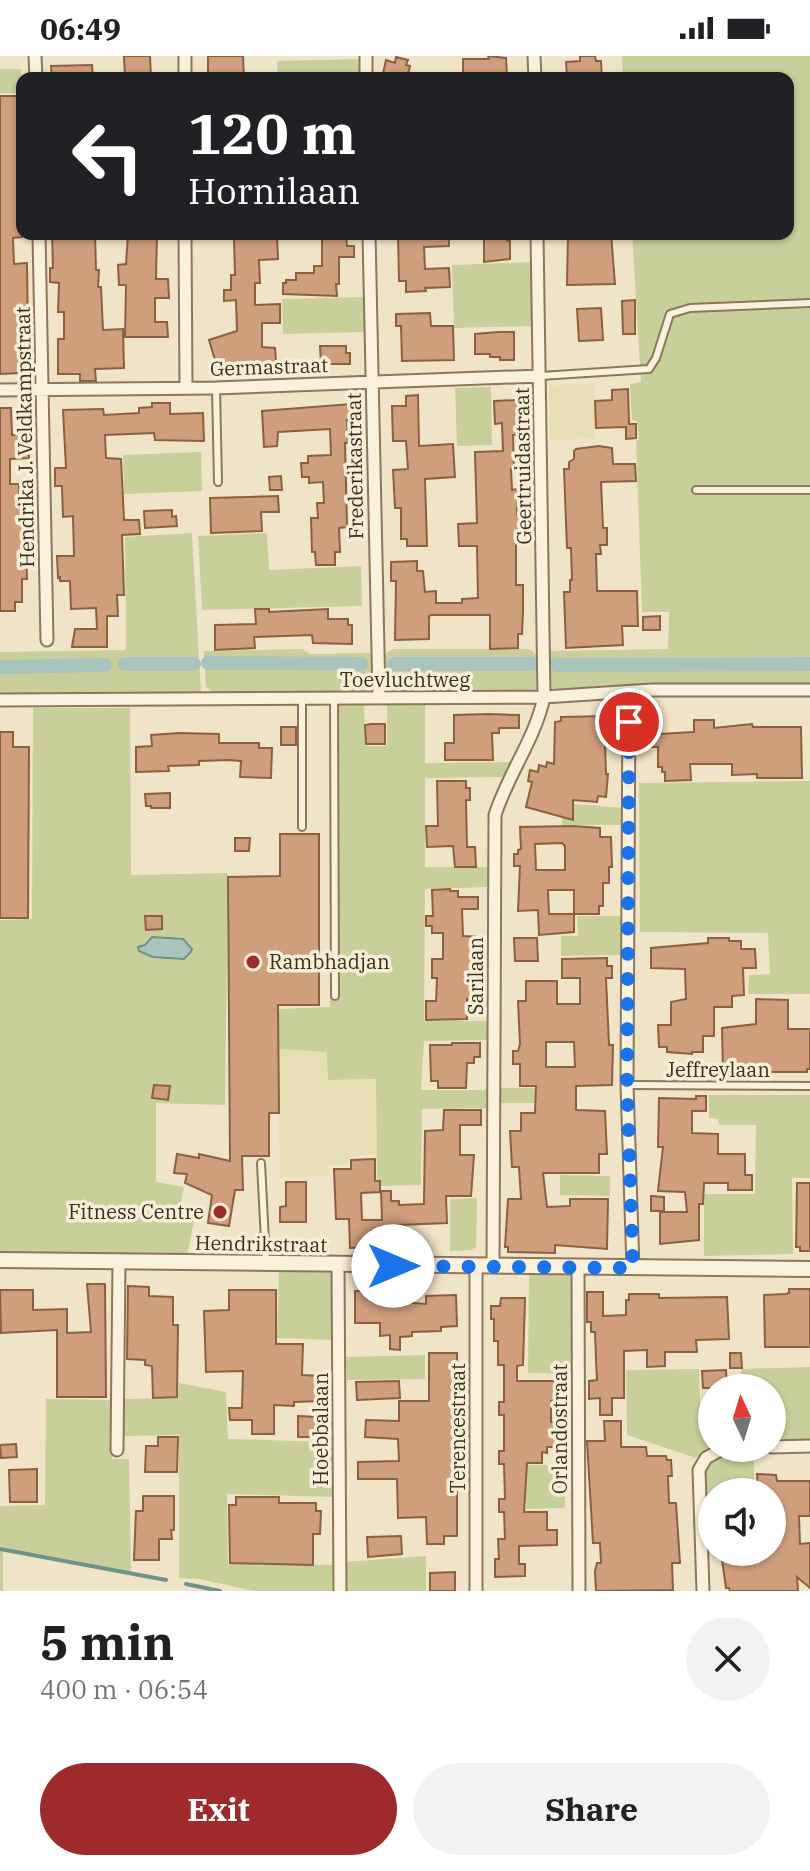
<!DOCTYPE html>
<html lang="en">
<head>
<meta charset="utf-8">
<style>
  body { margin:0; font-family:"IBM Plex Serif",serif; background:#f2f2f2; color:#202124; height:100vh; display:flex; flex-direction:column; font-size:30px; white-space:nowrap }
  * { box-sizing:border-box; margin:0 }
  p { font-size:26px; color:#757577 }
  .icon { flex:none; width:44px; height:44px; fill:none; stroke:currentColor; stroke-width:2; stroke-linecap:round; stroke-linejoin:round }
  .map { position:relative; height:1535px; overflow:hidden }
  .drawer { display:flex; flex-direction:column; background:#fff; flex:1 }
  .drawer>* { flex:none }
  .hud { position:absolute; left:16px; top:16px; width:778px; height:168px; border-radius:16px; box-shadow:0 2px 6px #0004; background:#202124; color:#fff; overflow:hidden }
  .needle { width:52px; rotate:356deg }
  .fabs { position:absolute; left:698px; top:1318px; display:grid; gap:16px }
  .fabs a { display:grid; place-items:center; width:88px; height:88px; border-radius:50%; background:#fff; box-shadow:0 2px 6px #0004; font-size:40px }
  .pin { position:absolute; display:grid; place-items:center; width:68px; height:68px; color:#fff; margin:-34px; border:4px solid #fff; border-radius:50%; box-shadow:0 2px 8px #0007 }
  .me { position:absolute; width:88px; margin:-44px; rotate:90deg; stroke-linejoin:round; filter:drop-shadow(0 0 6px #0008) }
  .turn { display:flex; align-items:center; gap:28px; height:168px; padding:0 40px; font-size:36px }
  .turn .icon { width:104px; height:104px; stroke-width:2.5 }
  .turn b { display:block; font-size:56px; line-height:68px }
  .round { display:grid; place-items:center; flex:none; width:84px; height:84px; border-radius:42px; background:#f2f2f2 }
  .headline { display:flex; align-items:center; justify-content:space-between; height:136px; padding:0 40px }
  h1 { font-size:48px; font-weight:700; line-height:60px }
  .cta { display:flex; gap:16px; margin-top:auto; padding:16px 40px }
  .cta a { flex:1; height:92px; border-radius:48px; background:#9e2a2b; color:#fff; font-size:32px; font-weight:700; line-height:92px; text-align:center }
  .cta a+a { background:#f2f2f2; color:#202124 }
  .status { display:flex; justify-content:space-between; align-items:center; height:56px; padding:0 40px; background:#fff; direction:ltr }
  .status svg { height:22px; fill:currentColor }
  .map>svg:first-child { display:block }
  .farmland { fill:#e6deb5 }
  .green { fill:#c9cf9b }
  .water { fill:#a9c4bc; stroke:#6f938a; stroke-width:2 }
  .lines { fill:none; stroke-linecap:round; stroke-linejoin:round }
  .stream { stroke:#6f938a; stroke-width:4 }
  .canal { stroke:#a9c4bc; stroke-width:14 }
  .building { fill:#cf9f7d; stroke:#8d5f41; stroke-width:2; fill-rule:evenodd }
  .service-casing { stroke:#8d765c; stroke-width:10 }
  .minor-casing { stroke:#8d765c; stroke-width:15 }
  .tertiary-casing { stroke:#8d765c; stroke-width:18 }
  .service { stroke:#faf1dc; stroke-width:6 }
  .minor { stroke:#faf1dc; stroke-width:11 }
  .tertiary { stroke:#faf1dc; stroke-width:14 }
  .route { stroke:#1a73e8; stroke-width:14; stroke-dasharray:0 25.2 }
  .poi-dot { fill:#9e2a2b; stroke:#f7eed8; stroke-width:3 }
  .labels { text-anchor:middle; stroke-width:7; stroke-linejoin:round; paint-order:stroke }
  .street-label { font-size:20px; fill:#3d2e20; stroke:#f7eed8 }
  .poi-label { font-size:20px; fill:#3d2e20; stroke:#f7eed8; text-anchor:start }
</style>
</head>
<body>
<div class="status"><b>06:49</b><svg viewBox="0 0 49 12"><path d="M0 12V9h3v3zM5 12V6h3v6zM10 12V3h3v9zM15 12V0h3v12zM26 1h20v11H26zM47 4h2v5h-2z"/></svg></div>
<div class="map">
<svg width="810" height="1535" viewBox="0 0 810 1535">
  <rect width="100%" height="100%" fill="#f0e4c8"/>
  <path class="farmland" d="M594 327 595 383 550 384 549 329Z
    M278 993 328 996 329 1024 376 1023V1097L349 1101 348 1109H329L328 1120 280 1121Z"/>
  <path class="green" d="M622 0H810V629L646 628 556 635 550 629 549 595 668 593 669 556H642L636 385 639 384 637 365 632 364 630 328 641 326 632 178H788V22H623Z
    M361 3V22H278L277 5Z
    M0 13H21L22 37H0Z
    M533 206 535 270 454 272 452 209Z
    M366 241V276L283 278 282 243Z
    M491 331 492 389 457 390 455 332Z
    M201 396 202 435 124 438 123 399Z
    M192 477 201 638 0 640V596L126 594 125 481Z
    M267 477 269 514 361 510 362 550 202 554 198 480Z
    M302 593 310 598 371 597 373 613 366 633 355 637H214L206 631 204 595Z
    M393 593H529C544 601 542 621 535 634L530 636H397C381 628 384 614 384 598Z
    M332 648H364L365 690H387V649L425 648V707L514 706 505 721 425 722V811H489V831L425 833 424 965H490V984L424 985 421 1034H488V1052L422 1053 421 1129 381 1130V1124H377L376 1023 328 1024 327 996 278 993V953L330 951Z
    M33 652H130L131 819 227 817 228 821 225 1049 156 1047V1126L184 1131 179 1157 195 1159 187 1201 0 1199V864L32 863Z
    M810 725V938H748L749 919 770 918 768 877 640 876 639 727Z
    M574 748 623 752V769H562V762H574Z
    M577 860H622V899L561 900V880H578Z
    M501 1032H555L556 1047H501Z
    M709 1039H810V1122H792L793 1198 704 1200V1138H755L756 1069H719L718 1063 709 1062Z
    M560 1119 610 1120V1140L560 1139Z
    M477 1142 476 1191 471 1194 450 1195V1143Z
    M279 1213H329L333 1216 335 1284 277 1282Z
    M529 1217H567L573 1221 574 1318 528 1317Z
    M425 1299V1323L347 1324 346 1301Z
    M810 1311V1384L772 1385V1332H741V1313Z
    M699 1313 701 1377 712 1388 696 1402 627 1379 626 1314Z
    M179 1327 226 1336 228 1383 335 1386 336 1441 227 1438 228 1508 336 1509V1535H254L199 1523 179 1522V1379L121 1380 122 1343 178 1342Z
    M46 1343 113 1344 112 1403H129L131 1517 3 1494V1535H0V1450L45 1449Z
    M728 1395H754V1436H712V1476H705L702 1414 710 1404Z
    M525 1409H564L565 1452 526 1453Z
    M426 1500V1535H345V1506Z"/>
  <path class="water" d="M152 881 183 883 192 893 191 896 184 903 153 901 139 895 138 891 145 889Z"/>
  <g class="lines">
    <path class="stream" d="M0 1493 166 1524
      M186 1528 220 1535"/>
    <path class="canal" d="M208 607 361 608
      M125 608H194
      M394 608H532
      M557 609 810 608
      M0 611 105 609"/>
  </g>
  <path class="building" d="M124 0H150L151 22H125Z
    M208 0H243L244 22H208Z
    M488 0 506 2 507 22H463V3H489Z
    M580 0H595L596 5H601L602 22 567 20 566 6 580 5Z
    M396 1 408 4 406 9 410 10 407 22H382L386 4 395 7Z
    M92 9 93 22H52L51 10Z
    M0 40H17V69L22 73 20 109 18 110 22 143V181L13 182 14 208 27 207 28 275 18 277 20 317 0 318Z
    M52 178H95L96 214H99L98 231H101L103 274 123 273 124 312 95 313 96 325H80V318H58V283H64V256H58L59 227 50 226V212H53Z
    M128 178H157L156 223H168L169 242H155V266H167L168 281H125L126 229H119L118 209 126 208Z
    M255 178H277L278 203 259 204 260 227H255V249L280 248V267H262V291L275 292 276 306 251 312 218 314 209 284 237 275 236 244 224 245V234H231V219H235L234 183 256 182Z
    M322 178H346L347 190H354V201H339V228H336L337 240 283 238V227H286V224H296V217H314V210H322Z
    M398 178H449V190L424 191 425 213 449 212 450 231 425 232 426 235 406 236V225H399Z
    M484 178H507V185H510V203L484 206Z
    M568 178H611L615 228 567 229Z
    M635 244V278H623L622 245Z
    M601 252 603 284 579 285 577 253Z
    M430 257 431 270H453L454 304 402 305 401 270H396V258Z
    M499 276H514V304H500V301H490V298H475V278Z
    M320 290H346V297H350V308H321Z
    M628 333 629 368H636V382L626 383V371L596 372 595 345 612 344V334Z
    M418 339 419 390 453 388 455 421 425 423 427 490H407V483H401V452H395L393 414 408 413 406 385H393L392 350H406V340Z
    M517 344 518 379H513L514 413H511L512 434 517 433V459H524L525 483H516V529H523V555L522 578H518V592L490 593V559H431L429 560V583L395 584 396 525H391V506L417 505V515H423L425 536 436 535V547H462V543L478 542 477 490H459L458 468 477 467 475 396 503 395 502 367 495 368 494 345Z
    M152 347H170V358L203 357 204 385 155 384 154 377 105 379 106 402 121 403 124 464H139L140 478 122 479 124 539H117L118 560H107V591H72L75 573H97L96 552 71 553 70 525H60V521L58 522 57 500H74L73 460 63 461 62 430H55V412H66L63 354 103 353 104 359 139 357V352L152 351Z
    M351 348V364H347L348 387H345L347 471 339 472 340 496H335V509H316L315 496H312L311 462H318L317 447H324L323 426 309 427V421H302L301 407H308V400L331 399 330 373 278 376 277 390 264 391 262 355Z
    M0 352H11L12 379 28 378 29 402 10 403V428H19L20 456 30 455V473H26L27 523H22V546H15V555H0Z
    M599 390 612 392 613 408H635L636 425 601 426 603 472H607V489H600L601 498H596L597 535H637L638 570H622L623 589 566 592 564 536H570V524H572L571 492H567L564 413H569V406L574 403V395L576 393Z
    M281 420 282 434H270L269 421Z
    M278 440 279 456H261L262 475 211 477 210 442Z
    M172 454V461L176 460 177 470 145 472 144 455Z
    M255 553H269V556L328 553V563H348V569H352V588L313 587 312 579 254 581 255 592 215 594V569L256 568Z
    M660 560V574H643V561Z
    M489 658 519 659V672H499V677H492L493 704H445V687H454V659Z
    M609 660V685L605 686 606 718H608L606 741 598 740 597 746 573 744V764L526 751 532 726 528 725 530 714 538 716 539 709 546 711 547 706 554 708 555 666 561 665V661Z
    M694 664H714V672L752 668 753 671H801L802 722H757V718L732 719V708H690L691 724 665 725V716H662V711H658V691H641V679L694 676Z
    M371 668H385V688H366L365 669Z
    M281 671H296V689H281Z
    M0 676H13V691H29L28 862H0Z
    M179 677 219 678V687H259V692H272L271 722 240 721 241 705 228 704 199 705V709L168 710 169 715 136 716V691L152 690 151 679Z
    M437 725H466V732H470V744H466L467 791H475L476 811H455L453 790 427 791 426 770H438Z
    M170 737V752H151V750H146L145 738Z
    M573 770 600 772V781H611L612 811H609V827H603V850H599V858H574V876L539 879 538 854 518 855 520 810H514V798H518V794L521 793 520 771ZM562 787 565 790V814H536L535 788ZM548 834H574V858H549Z
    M280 778H319V949H278L279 1057H269V1100H242L243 1134H235L229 1170 208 1167 212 1139 185 1127 187 1118 174 1117 177 1098 199 1102V1098L230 1105 228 821 280 820Z
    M235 782H250L249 795H235Z
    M450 833V835H458V841H478V853H462L463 880 481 881V921H475V944L467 943V963L426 964V945H436L437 922H432V903H443V877H432V870H426V860H433L432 834Z
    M145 860H162V873L146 874Z
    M514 882H537L538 905H515Z
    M708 882H729V885H741V893H755L756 912H743L744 939 732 940V951H714V980H703V996H692V998L667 996V991H659L658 969H671V946L686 943 685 913 651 912V892L708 887Z
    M607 902V910H612V922H606L609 989H613L612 1029 576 1030V1054L605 1055 607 1098H599V1117H543L547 1151 570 1150V1143H608L607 1193 555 1189V1197L508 1196V1191H505L508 1143H521L519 1111H512L510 1075H521V1057H535L536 1030H520V1008H513V995H518L520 988 518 945H526V925H557V948H580V922H562V903ZM546 986H574L575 1011H546Z
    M756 943 788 944V973H810V1013H807V1016H771V1021L754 1022V1017L723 1018 722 972 756 968Z
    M452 987H480V1001H474V1007H467L466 1032H438V1025H431L430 989H452Z
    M154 1029 170 1030 168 1044 152 1042Z
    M696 1040H706V1055H692V1077L718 1078V1098H745V1119H752V1134H728V1127H704L703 1148H699V1184L660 1188V1156H687L685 1136 658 1135 663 1091H658L659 1042 696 1043Z
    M444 1054H481V1069H460V1099H474L471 1140H446L447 1167 399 1169V1174L371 1175V1191L350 1192 349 1163H336L334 1113H351V1104L375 1103V1125H380V1136L361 1137 362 1164H382L381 1135H391V1145H399V1149L424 1148 425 1075 443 1074Z
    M286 1126H306V1166H280V1151L286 1150Z
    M797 1127H810V1195H800V1191H796Z
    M651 1140 664 1141V1155H651Z
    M87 1228H105L106 1341H57V1274L1 1277 0 1234H33V1254L67 1253V1277L91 1276Z
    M128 1230 149 1231V1240L173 1241V1269H178L177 1341 153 1342 152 1310 145 1309V1304L127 1303Z
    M789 1233H810V1291H765L764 1239 786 1238 789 1237Z
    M229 1234H276V1288H303L302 1319 320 1320V1345L294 1346V1350L274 1349V1378H252V1364H230L229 1352H242L243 1315 206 1316 204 1255 229 1254Z
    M355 1235H378V1240H386V1245L426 1248V1240L456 1239 457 1270 441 1271V1275L412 1276V1280L400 1281V1294L390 1293V1279L380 1280V1267H355Z
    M587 1236H603V1260L626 1259V1244H629V1238H659V1242L727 1241 729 1283 696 1284 697 1296H665V1310L647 1311V1294L624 1295V1342H612V1359H600V1342L589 1343V1325L597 1324 596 1304 595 1276H591V1266H587Z
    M501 1242H525L523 1309 517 1310V1325H557V1345H551V1366L562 1368V1386H559V1391H547V1397L542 1396V1407H527L524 1456H547V1474H557V1489L519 1490V1508H525V1520L495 1521V1503H499L498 1483H505L504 1456H499V1443H505L504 1408H499V1395H504V1359H499V1346H504V1309H498V1285H494V1263H491V1250H500Z
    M429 1297H457V1480H444V1488H427L426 1461 398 1462 397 1423H358V1406L399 1405 398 1383 365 1381 366 1364 399 1365V1345H429Z
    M730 1297H741L742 1312H730Z
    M726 1314 727 1332H703L702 1315Z
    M399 1325 400 1342 357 1344 356 1326Z
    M298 1360 317 1361V1381H298Z
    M604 1365H621V1391H646L647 1400H666L667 1404H671L672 1420H668L669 1447H676L680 1507H672L673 1534 596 1535 595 1515 597 1507H601L600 1487H593L587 1385H605Z
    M158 1381H178L177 1416H145L146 1390H158Z
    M16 1388 17 1401 1 1402 0 1389Z
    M37 1413V1446H10L9 1414Z
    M757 1418 776 1419 777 1425H810V1460H799L800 1488 810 1487V1532L797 1521 798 1535H730L729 1532H726L722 1504H740V1497L772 1496V1436H758Z
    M143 1440H174V1474H171L172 1483H159V1504H134L136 1455H143Z
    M236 1441H279V1447H316V1455H321L320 1478H313V1509L230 1507 229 1449H236Z
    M401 1480 402 1498 368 1501 367 1481Z
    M455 1516V1535H430V1517Z"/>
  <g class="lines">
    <g class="service-casing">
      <path id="service" d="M540 320 649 313 656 302 670 258 690 252 810 247
        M216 332 218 426
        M696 434H810
        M334 642 335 940
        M302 771V642
        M627 1029 810 1030
        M261 1107 266 1205"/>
    </g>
    <g class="minor-casing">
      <path id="minor" d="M35 0 36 22
        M185 0V22
        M366 0V22
        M534 0 535 22
        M39 178 47 584
        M185 178 186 331
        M369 178 379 641
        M0 334 216 332 540 320
        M629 636 627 1029 633 1212
        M0 644 544 641 652 634H810
        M338 1210 340 1535
        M476 1210V1535
        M493 1210 495 759C508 718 535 683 544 641L537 178
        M578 1211 579 1535
        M772 1391 810 1390
        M117 1394 119 1206
        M703 1535 699 1414 706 1402 724 1392"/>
    </g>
    <g class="tertiary-casing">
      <path id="tertiary" d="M0 1204 810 1213"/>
    </g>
    <use href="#service" class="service"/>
    <use href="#minor" class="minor"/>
    <use href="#tertiary" class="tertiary"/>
  </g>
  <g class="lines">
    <path class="route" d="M393 1210 633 1212 627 1029 629 666"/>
  </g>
  <g class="poi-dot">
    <circle cx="253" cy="906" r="8"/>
    <circle cx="220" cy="1156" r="8"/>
  </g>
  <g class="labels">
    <g class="street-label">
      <text transform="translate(269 311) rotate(-2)" y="7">Germastraat</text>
      <text transform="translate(25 381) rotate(-91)" y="7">Hendrika J. Veldkampstraat</text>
      <text transform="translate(355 410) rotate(-91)" y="7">Frederikastraat</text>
      <text transform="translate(523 410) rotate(-91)" y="7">Geertruidastraat</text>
      <text x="405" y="631">Toevluchtweg</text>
      <text transform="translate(476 920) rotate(-90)" y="7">Sarilaan</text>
      <text x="718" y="1021">Jeffreylaan</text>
      <text transform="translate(261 1188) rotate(1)" y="7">Hendrikstraat</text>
      <text transform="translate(458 1372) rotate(-90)" y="7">Terencestraat</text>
      <text transform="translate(321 1373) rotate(-90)" y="7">Hoebbalaan</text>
      <text transform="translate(560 1373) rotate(-90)" y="7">Orlandostraat</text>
    </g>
    <g class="poi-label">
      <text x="269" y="913">Rambhadjan</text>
      <text x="204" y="1163" text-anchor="end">Fitness Centre</text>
    </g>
  </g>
</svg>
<div class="fabs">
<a><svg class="needle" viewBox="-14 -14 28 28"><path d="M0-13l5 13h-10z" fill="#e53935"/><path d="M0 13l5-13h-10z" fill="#757577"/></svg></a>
<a><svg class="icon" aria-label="sound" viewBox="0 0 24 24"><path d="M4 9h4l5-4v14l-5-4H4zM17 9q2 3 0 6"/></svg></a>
</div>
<div class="pin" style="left:629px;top:666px;background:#d93025"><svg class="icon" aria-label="arrive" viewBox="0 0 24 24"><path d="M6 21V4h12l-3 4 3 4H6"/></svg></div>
<svg class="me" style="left:393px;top:1210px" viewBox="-20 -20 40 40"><circle r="19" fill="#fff"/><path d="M0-13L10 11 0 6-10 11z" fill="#1a73e8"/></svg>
<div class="hud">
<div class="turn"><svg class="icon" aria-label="left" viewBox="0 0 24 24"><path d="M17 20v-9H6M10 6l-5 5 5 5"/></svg><div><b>120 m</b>Hornilaan</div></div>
</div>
</div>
<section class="drawer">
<div class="headline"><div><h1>5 min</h1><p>400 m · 06:54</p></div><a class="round"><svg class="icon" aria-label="close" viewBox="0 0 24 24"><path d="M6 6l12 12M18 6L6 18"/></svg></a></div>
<div class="cta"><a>Exit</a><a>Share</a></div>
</section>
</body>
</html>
